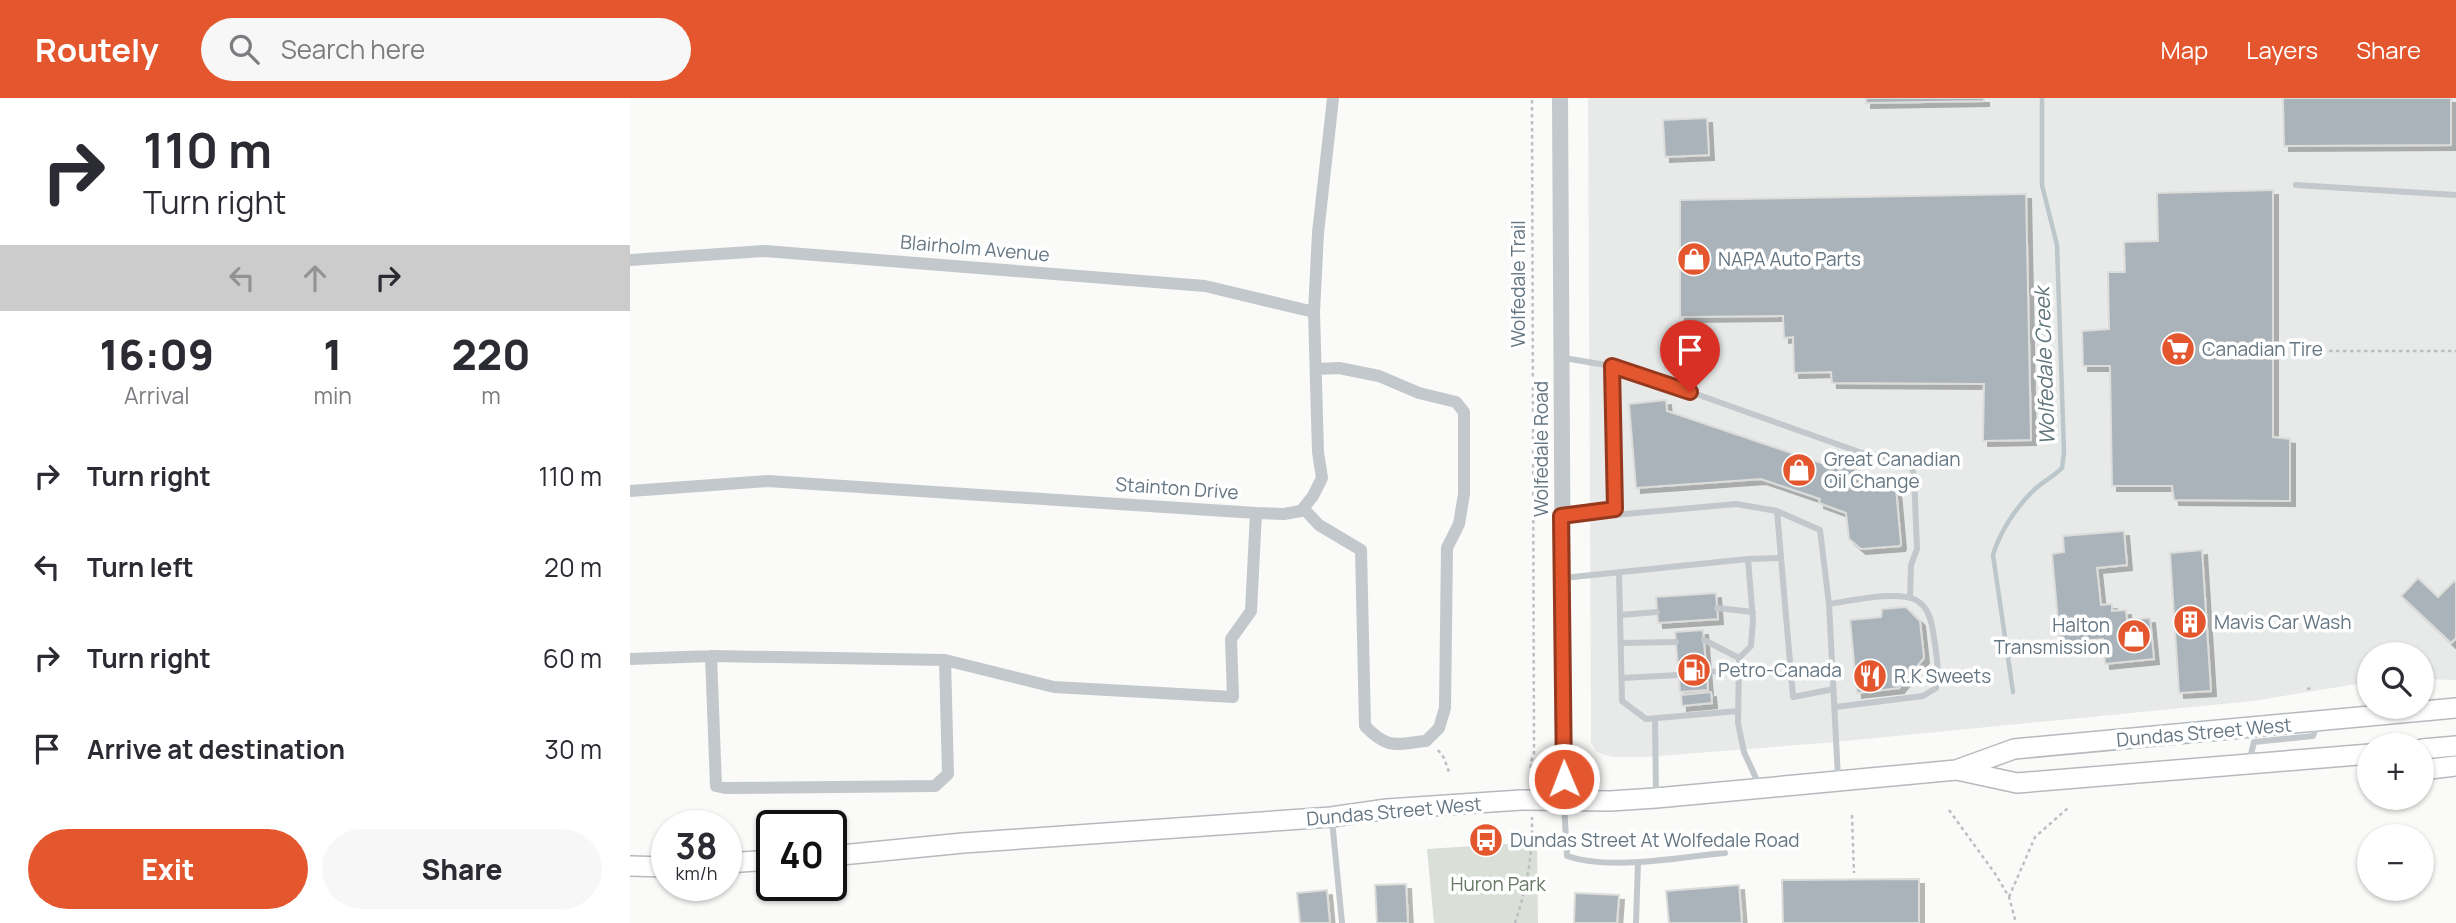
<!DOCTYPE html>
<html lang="en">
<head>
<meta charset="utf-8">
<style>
  body { margin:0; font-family:Manrope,sans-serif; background:#f7f7f7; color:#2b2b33; height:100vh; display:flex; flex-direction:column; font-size:26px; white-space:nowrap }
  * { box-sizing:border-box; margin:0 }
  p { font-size:23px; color:#7c7c81 }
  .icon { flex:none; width:38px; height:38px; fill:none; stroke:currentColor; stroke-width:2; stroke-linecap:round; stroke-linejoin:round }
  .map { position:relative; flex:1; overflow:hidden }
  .drawer { display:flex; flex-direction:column; background:#fff; width:630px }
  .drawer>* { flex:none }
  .guide { background:#fff; color:#2b2b33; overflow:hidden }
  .buttons { position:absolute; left:1727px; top:544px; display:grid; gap:14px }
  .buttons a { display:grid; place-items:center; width:77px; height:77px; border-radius:50%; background:#fff; box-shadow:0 2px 5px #0004; font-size:35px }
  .speed { position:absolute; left:21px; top:712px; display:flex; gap:14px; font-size:35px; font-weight:700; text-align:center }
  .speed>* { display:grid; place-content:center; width:91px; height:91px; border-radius:50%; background:#fff; box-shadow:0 2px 5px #0004; line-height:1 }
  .speed small { font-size:18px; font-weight:400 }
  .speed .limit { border:4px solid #111; border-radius:10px; background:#fff; color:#111 }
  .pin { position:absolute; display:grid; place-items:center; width:60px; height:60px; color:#fff; margin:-72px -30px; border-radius:50% 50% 50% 0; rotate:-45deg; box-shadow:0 0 7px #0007 }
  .pin .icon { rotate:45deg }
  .me { position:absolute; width:77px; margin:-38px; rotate:359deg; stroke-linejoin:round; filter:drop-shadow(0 0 5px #0008) }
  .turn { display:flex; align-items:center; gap:24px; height:147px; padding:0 28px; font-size:32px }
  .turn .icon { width:91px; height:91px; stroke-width:2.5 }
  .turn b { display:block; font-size:49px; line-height:60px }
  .lanes { display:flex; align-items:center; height:66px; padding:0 28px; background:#0003; justify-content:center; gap:35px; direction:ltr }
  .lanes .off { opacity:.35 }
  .eta { display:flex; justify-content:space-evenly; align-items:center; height:119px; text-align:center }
  .eta b { font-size:42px; font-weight:800; line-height:49px }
  .button { display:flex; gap:14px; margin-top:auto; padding:14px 28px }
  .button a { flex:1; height:80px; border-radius:42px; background:#e4572e; color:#fff; font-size:28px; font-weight:800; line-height:80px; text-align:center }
  .button a+a { background:#f7f7f7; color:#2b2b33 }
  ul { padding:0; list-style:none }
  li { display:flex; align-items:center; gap:21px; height:91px; padding:0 28px }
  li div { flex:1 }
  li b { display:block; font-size:26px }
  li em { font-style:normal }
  header { display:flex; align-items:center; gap:42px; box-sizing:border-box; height:98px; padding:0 35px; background:#e4572e; color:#fff }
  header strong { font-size:33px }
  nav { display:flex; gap:38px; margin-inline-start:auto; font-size:24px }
  .search { width:490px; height:63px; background:#f7f7f7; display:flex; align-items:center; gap:18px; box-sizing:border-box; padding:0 24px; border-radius:38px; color:#7c7c81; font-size:26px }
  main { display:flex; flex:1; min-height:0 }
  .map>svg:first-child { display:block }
  .built { fill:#e8e9e9 }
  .green { fill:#dadfd7 }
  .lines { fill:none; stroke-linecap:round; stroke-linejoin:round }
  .stream { stroke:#bbc7cb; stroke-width:4.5 }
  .building { fill:#aab3b9; stroke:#dcdcda; stroke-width:2; filter:url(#shadow) }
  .primary-casing { stroke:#b5babe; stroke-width:22 }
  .path { stroke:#bbbfc2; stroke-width:2.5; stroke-dasharray:3.5 3.5; stroke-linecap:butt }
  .service { stroke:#c3c8cc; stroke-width:6 }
  .minor { stroke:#c3c8cc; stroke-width:12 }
  .tertiary { stroke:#c3c8cc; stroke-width:16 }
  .primary { stroke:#fff; stroke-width:19 }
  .route-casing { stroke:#94391e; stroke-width:18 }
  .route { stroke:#e4572e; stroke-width:12 }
  .labels { text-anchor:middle; stroke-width:7; stroke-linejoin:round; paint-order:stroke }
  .street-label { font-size:19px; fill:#657683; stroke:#fff }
  .poi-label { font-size:19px; fill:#657683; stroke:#fff; text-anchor:start }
  .park-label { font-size:19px; fill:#687a64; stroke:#fff }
  .water-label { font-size:21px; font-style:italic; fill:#60757c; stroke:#fff }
</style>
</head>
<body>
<header>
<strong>Routely</strong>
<div class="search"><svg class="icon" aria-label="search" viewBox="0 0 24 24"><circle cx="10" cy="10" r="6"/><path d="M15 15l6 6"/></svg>Search here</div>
<nav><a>Map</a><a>Layers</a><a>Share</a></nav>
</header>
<main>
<section class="drawer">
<div class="guide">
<div class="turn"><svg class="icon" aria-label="right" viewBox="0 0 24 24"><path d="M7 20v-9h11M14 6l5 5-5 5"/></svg><div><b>110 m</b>Turn right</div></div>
<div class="lanes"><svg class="icon off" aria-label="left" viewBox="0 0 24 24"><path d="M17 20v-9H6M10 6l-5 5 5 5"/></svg><svg class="icon off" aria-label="ahead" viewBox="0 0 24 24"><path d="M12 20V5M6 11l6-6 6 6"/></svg><svg class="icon" aria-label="right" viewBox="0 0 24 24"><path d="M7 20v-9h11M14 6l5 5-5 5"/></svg></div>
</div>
<div class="eta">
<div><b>16:09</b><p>Arrival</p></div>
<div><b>1</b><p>min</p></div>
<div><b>220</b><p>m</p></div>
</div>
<ul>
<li><svg class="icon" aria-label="right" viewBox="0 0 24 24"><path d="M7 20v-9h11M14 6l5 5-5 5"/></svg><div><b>Turn right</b></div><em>110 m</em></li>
<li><svg class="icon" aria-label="left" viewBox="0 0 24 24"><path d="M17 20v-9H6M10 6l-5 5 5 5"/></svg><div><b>Turn left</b></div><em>20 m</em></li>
<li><svg class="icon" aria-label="right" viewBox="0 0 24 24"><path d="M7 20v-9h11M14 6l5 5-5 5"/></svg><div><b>Turn right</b></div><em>60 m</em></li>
<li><svg class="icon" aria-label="arrive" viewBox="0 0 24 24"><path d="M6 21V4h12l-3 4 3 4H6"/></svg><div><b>Arrive at destination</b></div><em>30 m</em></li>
</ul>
<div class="button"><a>Exit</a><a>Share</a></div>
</section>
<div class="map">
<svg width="1826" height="825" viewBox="0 0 1826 825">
  <defs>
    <filter id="shadow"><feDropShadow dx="5" dy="5" stdDeviation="0" flood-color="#0004"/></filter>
  </defs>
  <rect width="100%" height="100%" fill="#fafaf8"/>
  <path class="built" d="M958 0H1826V582L1792 581V556H1740L1739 584 1623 603 1194 645 1016 659H982L967 654 961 645Z"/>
  <path class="green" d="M907 744 908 825H804L797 751Z"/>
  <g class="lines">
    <path class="stream" d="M1383 594 1363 457C1370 433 1387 408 1405 391 1414 383 1424 378 1432 370L1434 354 1427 147 1412 87V0"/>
  </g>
  <path class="building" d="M1236 0H1354V3L1236 5Z
    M1653 0H1821V47L1654 48Z
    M1077 20 1079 57 1035 59 1033 22Z
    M1643 92V339L1660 341V403L1544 402 1542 388H1482L1480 268H1453L1452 233 1479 231 1478 174H1495L1494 144 1528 143 1527 95Z
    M1396 96 1401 342 1353 343 1354 286 1202 285 1201 274 1164 275 1163 239 1154 240 1153 218 1050 219V102Z
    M1036 302 1037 313 1200 368 1202 363 1230 373 1228 381 1244 385V381L1265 379 1271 446 1270 448 1231 451 1219 441 1216 415 1189 405 1190 401 1131 381 1006 390 999 306Z
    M1494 433 1497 467 1467 470 1471 507 1482 506V513L1496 512 1497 522 1520 520 1524 561 1475 566 1473 541 1430 545 1422 456 1434 454 1433 438Z
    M1572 452 1581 593 1549 595 1540 455Z
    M1788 480 1808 499 1824 483 1826 485V540L1821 545 1771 498Z
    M1086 495 1088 521 1028 525 1026 499Z
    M1276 509 1290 523 1294 560 1269 590 1227 595 1220 522 1251 519 1252 511Z
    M1073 532 1078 592 1050 594 1045 534Z
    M1081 594 1082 605 1052 608 1051 597Z
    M1289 781V825H1153L1152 782Z
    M776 786 778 825H747L745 787Z
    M1109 787 1112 825H1039L1036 793Z
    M697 792 700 825H670L667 795Z
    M945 795 989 797 987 825H944Z"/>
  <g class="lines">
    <g class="primary-casing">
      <path id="primary" d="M1792 651 1826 648
        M1327 672 1387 685 1740 656
        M1792 672 1826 668
        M201 758 333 745 701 719 757 711 891 702 980 703 1026 700 1326 672 1384 651 1826 610
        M96 765 142 762
        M0 768 37 769"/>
    </g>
    <path class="path" d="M1678 253H1826
      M1677 591 1684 590
      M808 652 814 660 819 674
      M901 684V664L904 655 902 0
      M1319 712 1366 777 1379 799 1386 825
      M1222 717 1224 775
      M1379 799 1405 739 1438 710
      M885 825C897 790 903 755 902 719"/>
    <path class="service" d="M1666 87 1826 97
      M934 260 982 268 1010 276 1232 355 1270 361 1281 366 1284 377 1287 451 1281 467 1280 500
      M982 268 984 417 1106 406 1147 413 1163 599 1204 591
      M1147 413 1190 432 1199 506 1208 680
      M934 418 985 411
      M1118 461 1151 460
      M989 475 992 603 1016 621 1108 613
      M933 480 1118 461 1123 522 1121 548 1109 560 1108 625 1114 654 1130 689
      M1199 506C1220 503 1269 492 1286 502 1300 510 1302 526 1304 540 1307 558 1309 573 1306 590L1293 598 1205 609
      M1087 510 1123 514
      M990 517 1027 514
      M1074 542 1109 560
      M991 545 1046 544
      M1076 574 1108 572
      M992 580 1048 577
      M1025 620 1026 698
      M1619 664 1624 644 1683 638 1687 627
      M934 706 937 758C980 773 1050 759 1095 755
      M702 722 712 825
      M1006 825 1008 764"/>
    <path class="minor" d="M0 162 135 153 575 188 684 214
      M0 393 138 383 626 415 654 416 671 413 683 398 692 380 688 354 684 214 688 135 703 0
      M674 411 689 427 731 452 735 628C758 652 766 646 796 643L809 630 815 610 817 450 829 426 834 396V314L826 304 789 295 749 278 709 270 686 271
      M81 558 86 688 95 690 305 688 318 676 315 562
      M0 561 81 558 315 562 424 589 603 599 601 541 621 513 626 415"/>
    <path class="tertiary" d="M930 0 934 702"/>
    <use href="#primary" class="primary"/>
  </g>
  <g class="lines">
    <g class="route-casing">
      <path id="route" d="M934 681 931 418 985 411 982 268 1060 294"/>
    </g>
    <use href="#route" class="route"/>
  </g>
  <defs>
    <g id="shop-disc" transform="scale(1.75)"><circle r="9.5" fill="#e4572e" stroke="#fff"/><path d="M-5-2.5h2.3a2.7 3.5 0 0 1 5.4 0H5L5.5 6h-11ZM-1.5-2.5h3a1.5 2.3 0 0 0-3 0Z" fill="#fff"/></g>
    <g id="supermarket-disc" transform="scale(1.75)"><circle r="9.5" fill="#e4572e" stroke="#fff"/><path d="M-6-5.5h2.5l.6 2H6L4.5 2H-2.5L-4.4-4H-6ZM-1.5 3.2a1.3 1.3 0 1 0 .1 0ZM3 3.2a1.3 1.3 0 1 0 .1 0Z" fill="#fff"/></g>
    <g id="building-disc" transform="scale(1.75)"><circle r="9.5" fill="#e4572e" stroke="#fff"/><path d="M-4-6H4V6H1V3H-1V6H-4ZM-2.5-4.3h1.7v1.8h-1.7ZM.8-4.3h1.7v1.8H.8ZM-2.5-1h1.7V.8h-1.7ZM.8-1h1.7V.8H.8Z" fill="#fff"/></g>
    <g id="fuel-disc" transform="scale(1.75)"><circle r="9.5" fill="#e4572e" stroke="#fff"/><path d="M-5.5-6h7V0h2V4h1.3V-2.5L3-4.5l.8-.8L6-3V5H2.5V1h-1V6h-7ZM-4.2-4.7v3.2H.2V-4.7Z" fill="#fff"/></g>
    <g id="restaurant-disc" transform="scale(1.75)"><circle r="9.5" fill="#e4572e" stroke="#fff"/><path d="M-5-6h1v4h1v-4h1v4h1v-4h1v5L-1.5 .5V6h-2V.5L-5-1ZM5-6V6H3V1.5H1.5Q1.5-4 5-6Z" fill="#fff"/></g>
    <g id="bus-disc" transform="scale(1.75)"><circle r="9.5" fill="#e4572e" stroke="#fff"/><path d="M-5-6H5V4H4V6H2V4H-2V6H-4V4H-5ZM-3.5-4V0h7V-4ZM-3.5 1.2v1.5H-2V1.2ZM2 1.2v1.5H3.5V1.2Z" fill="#fff"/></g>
  </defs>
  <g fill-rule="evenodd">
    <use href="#shop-disc" x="1064" y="161"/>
    <use href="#supermarket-disc" x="1548" y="251"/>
    <use href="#shop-disc" x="1169" y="372"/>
    <use href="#building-disc" x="1560" y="524"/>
    <use href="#shop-disc" x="1504" y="538"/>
    <use href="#fuel-disc" x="1064" y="572"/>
    <use href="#restaurant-disc" x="1240" y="578"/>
    <use href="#bus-disc" x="856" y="742"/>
  </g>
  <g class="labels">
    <g class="street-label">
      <text transform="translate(345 150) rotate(5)" y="7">Blairholm Avenue</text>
      <text transform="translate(888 186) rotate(-90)" y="7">Wolfedale Trail</text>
      <text transform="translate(911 351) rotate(-90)" y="7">Wolfedale Road</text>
      <text transform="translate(547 390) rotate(4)" y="7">Stainton Drive</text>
      <text transform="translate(1574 634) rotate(-5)" y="7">Dundas Street West</text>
      <text transform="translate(764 713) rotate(-5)" y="7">Dundas Street West</text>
    </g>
    <g class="poi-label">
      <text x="1088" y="168">NAPA Auto Parts</text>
      <text x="1572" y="258">Canadian Tire</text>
      <text x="1194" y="368">Great Canadian<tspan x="1194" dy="22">Oil Change</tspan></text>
      <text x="1584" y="531">Mavis Car Wash</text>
      <text x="1480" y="534" text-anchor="end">Halton<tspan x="1480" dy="22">Transmission</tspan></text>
      <text x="1088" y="579">Petro-Canada</text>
      <text x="1264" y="585">R.K Sweets</text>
      <text x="880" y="749">Dundas Street At Wolfedale Road</text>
    </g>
    <g class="park-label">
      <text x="868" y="793">Huron Park</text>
    </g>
    <g class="water-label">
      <text transform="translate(1415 268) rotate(-92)" y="7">Wolfedale Creek</text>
    </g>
  </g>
</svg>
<div class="buttons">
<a><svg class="icon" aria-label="search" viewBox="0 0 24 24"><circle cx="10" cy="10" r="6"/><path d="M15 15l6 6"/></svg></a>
<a>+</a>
<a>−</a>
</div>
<div class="speed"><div>38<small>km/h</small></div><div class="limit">40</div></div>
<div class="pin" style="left:1060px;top:294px;background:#d93025"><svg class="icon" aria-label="arrive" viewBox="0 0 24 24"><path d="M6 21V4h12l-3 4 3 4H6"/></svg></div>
<svg class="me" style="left:934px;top:681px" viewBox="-20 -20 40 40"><circle r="17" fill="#e4572e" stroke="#fff" stroke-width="3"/><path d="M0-11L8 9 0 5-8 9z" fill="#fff"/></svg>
</div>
</main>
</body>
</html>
